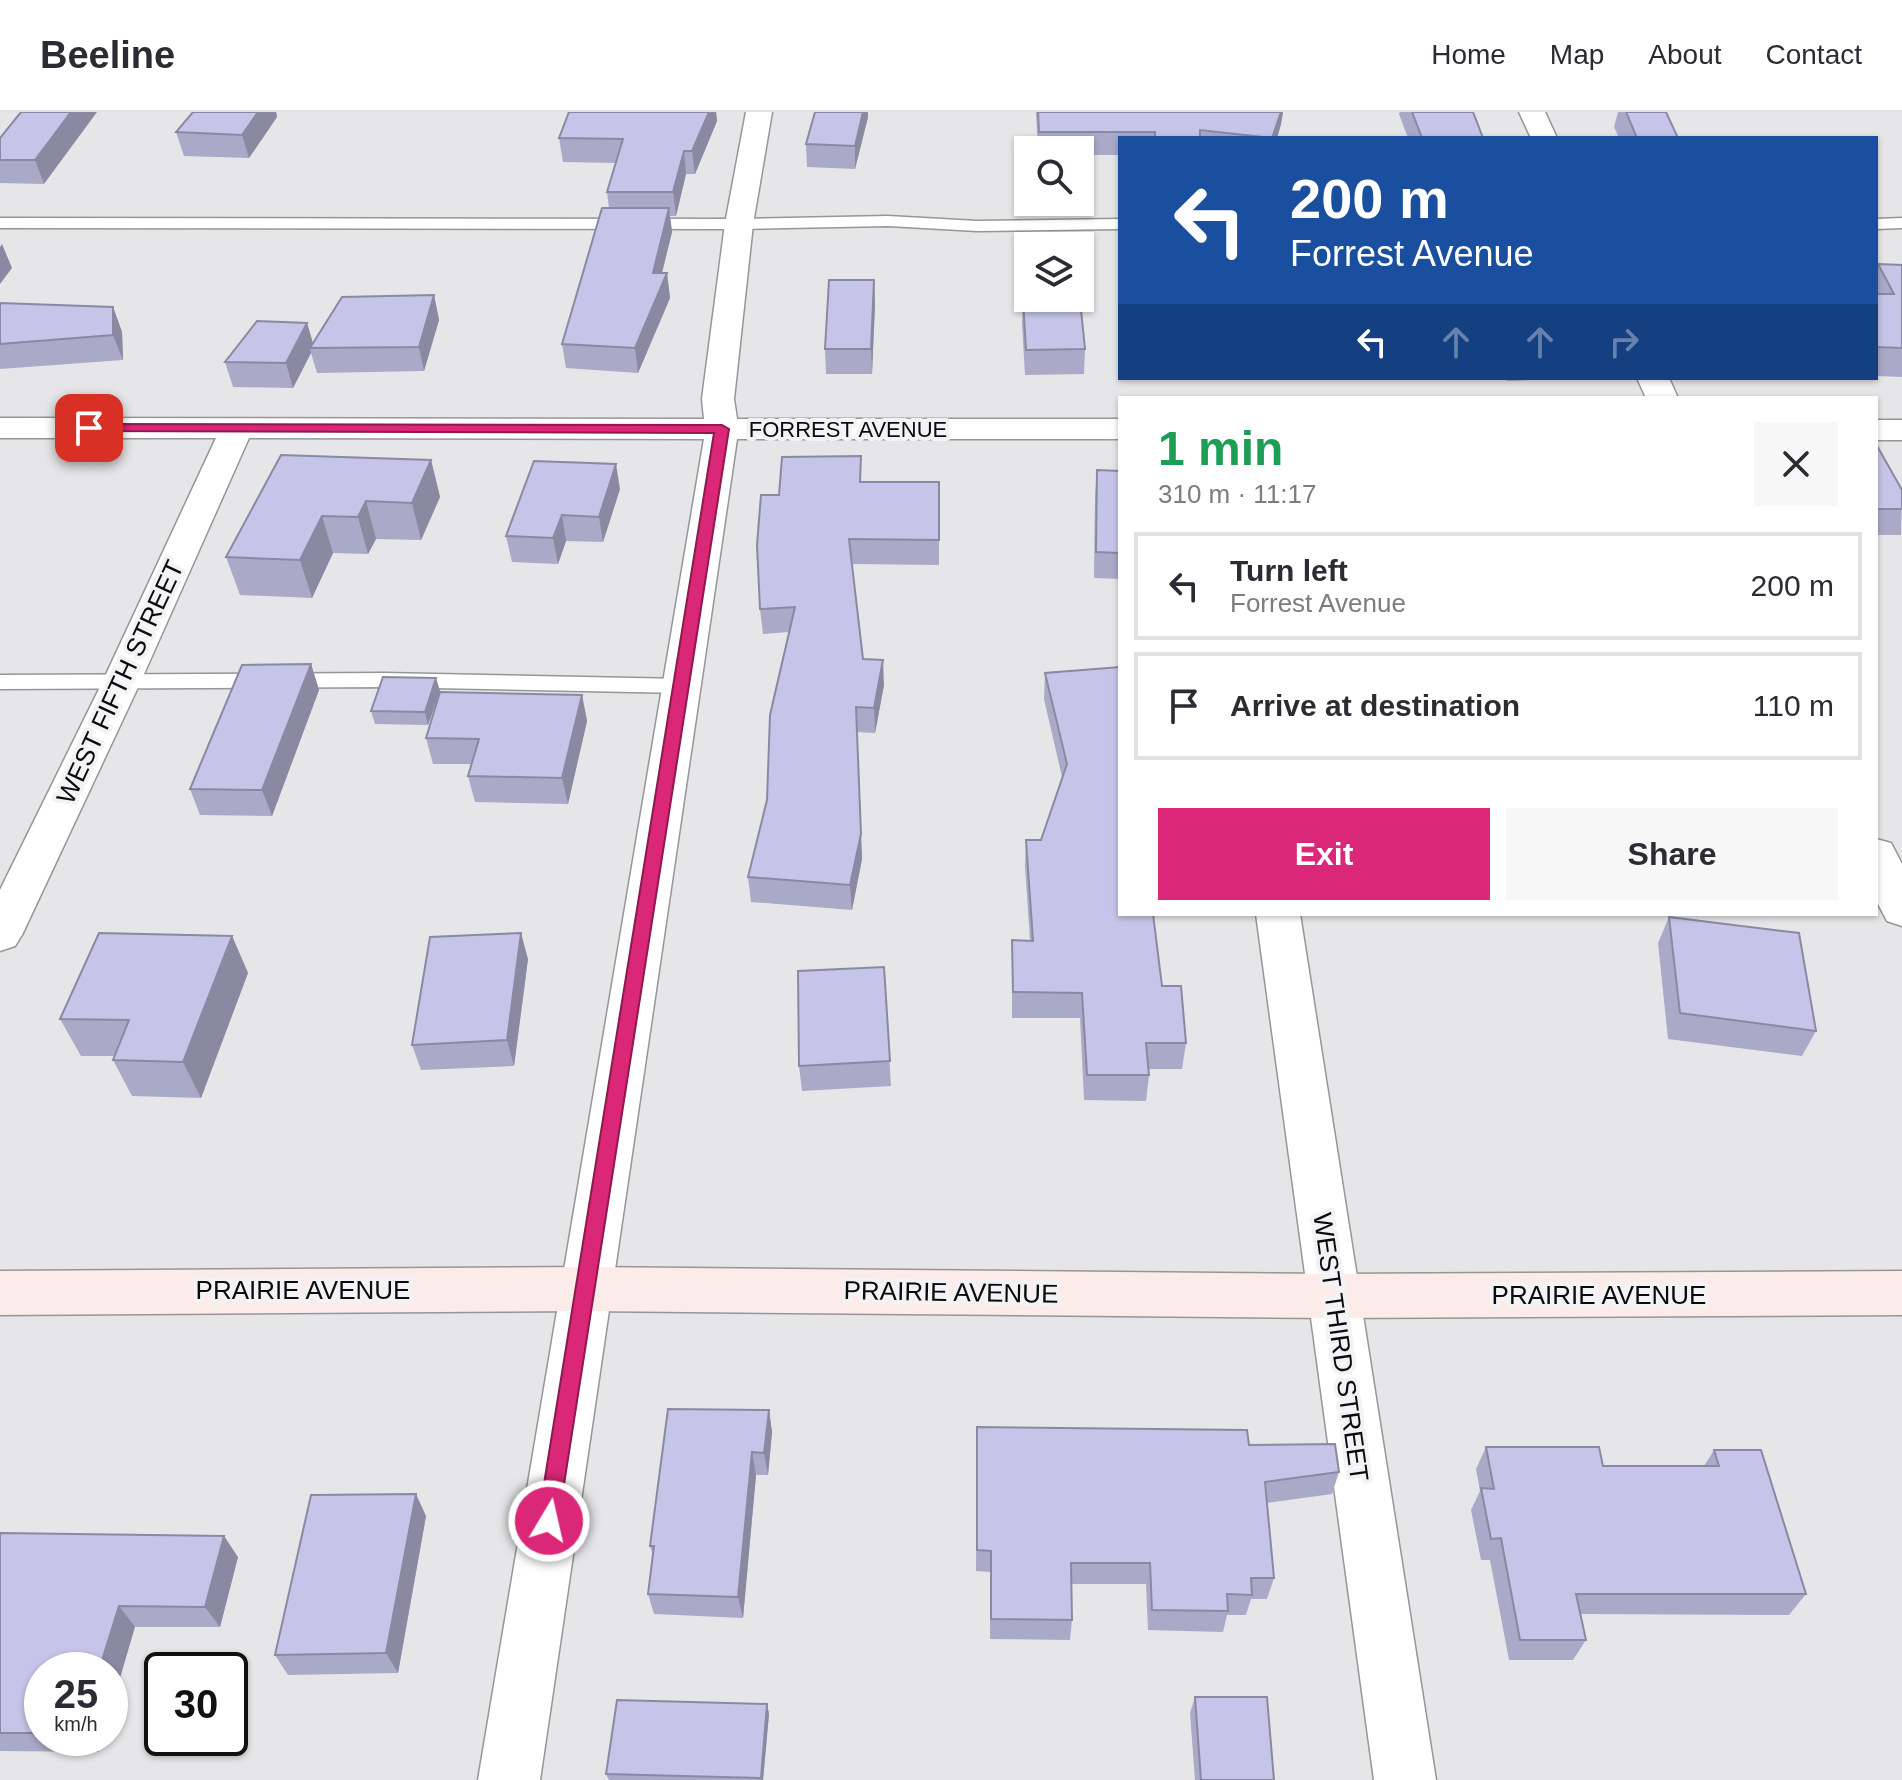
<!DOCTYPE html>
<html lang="en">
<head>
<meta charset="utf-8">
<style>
  body { margin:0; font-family:Helvetica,sans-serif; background:#f7f7f7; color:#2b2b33; height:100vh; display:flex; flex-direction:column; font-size:30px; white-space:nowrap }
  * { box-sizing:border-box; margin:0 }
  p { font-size:26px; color:#7c7c81 }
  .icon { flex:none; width:44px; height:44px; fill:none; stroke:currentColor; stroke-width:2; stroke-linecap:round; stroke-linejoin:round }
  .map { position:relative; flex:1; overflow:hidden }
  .sheet { position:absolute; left:1118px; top:284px; width:760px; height:520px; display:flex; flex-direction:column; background:#fff; border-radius:0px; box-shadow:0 2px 6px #0004 }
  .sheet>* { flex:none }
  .hud { position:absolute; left:1118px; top:24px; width:760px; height:244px; border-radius:0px; box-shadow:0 2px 6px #0004; background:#1a4fa0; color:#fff; overflow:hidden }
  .tools { position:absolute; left:1014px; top:24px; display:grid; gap:16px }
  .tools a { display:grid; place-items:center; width:80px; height:80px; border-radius:0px; background:#fff; box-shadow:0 2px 6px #0004; font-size:40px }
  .speed { position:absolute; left:24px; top:1540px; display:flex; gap:16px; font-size:40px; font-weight:700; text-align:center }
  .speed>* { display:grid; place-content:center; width:104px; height:104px; border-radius:50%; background:#fff; box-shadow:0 2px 6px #0004; line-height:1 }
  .speed small { font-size:20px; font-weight:400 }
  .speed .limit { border:4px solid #111; border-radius:12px; background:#fff; color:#111 }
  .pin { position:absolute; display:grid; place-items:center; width:68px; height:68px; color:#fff; margin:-34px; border-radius:16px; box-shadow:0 4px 12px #0006 }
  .me { position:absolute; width:88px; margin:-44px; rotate:9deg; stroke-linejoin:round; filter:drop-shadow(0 0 6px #0008) }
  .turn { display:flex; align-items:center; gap:28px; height:168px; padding:0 40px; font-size:36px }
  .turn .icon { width:104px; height:104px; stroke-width:2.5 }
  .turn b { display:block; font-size:56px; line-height:68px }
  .lanes { display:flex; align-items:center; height:76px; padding:0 40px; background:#0003; justify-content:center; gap:40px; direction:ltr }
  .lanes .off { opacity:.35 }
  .round { display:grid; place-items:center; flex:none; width:84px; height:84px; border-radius:0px; background:#f7f7f7 }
  .head { display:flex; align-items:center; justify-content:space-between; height:136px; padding:0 40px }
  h1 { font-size:48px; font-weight:700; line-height:60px; color:#1e9e55 }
  .action { display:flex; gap:16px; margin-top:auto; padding:16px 40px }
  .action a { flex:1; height:92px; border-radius:0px; background:#db2777; color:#fff; font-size:32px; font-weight:700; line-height:92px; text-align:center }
  .action a+a { background:#f7f7f7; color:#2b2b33 }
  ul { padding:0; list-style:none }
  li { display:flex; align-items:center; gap:24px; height:108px; margin:0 16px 12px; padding:0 24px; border:4px solid #e1e1e2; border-radius:0px }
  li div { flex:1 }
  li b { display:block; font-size:30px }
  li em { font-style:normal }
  header { display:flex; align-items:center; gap:48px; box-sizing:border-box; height:112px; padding:0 40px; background:#fff; border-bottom:2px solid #e1e1e2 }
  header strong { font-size:38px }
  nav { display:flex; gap:44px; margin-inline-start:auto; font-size:28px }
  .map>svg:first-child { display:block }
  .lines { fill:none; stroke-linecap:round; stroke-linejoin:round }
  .lane-casing { stroke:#969699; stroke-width:3 }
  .street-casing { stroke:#969699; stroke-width:3 }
  .secondary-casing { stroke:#969699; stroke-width:3 }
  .lane { fill:#fff; fill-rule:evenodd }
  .street { fill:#fff; fill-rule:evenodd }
  .secondary { fill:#fbece9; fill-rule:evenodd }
  .wall { fill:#aaa9c8 }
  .shaded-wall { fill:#8b89a2 }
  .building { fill:#c6c4e8; stroke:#8b89a2; stroke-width:2 }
  .route { fill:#db2777; stroke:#8e194d; stroke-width:2 }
  .labels { text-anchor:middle; stroke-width:8; stroke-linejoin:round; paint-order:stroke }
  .far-street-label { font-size:22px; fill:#0b0b0c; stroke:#f3f3f6 }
  .street-label { font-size:26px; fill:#0b0b0c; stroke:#f3f3f6 }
</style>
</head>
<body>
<header>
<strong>Beeline</strong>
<nav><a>Home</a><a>Map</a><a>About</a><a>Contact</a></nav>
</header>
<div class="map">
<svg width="1902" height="1668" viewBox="0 0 1902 1668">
  <rect width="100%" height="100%" fill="#e6e6e9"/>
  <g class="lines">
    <g class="lane-casing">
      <path id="lane" d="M888 104 977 109 1120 107V117L977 119 888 114 739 117 0 116V106L739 107Z
        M1902 106V116L1876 117V107Z
        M384 561 683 567 694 574 683 581 384 575 0 577V563Z"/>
    </g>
    <g class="street-casing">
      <path id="street" d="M746 0H772L753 112 734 287 737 307H1120V327H737L540 1668H478L704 327 249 326 140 571 22 823 15 834 0 839V778L102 571 216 326H0V306L704 307 702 287 725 112Z
        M1519 0H1545L1557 26H1531Z
        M1637 266H1669L1678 286H1646Z
        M1876 308H1902V328H1876Z
        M1876 727 1891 731 1902 752V814L1887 809 1876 788Z
        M1256 802H1300L1436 1668H1374Z"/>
    </g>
    <g class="secondary-casing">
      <path id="secondary" d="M586 1155 1332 1162 1902 1159V1203L1332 1206 586 1199 0 1203V1159Z"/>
    </g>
    <use href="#lane" class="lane"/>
    <use href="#street" class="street"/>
    <use href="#secondary" class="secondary"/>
  </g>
  <path class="wall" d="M21 0 44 72 0 71V26Z
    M193 0H276L277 5 249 46 184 44 176 20Z
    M569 0H716L717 9 695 62H686L676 104H670L672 120 662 161H667L670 186 638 261 566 256 562 232 609 96 607 80 616 51 563 50 559 26Z
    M1036 0H1283L1281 12 1277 26H1120V43H1080V38H1038Z
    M1400 0H1473L1483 26H1408L1399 2Z
    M1618 0H1666L1678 26H1619L1614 15Z
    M868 5 855 57 807 55 806 32Z
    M1878 152 1902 153V265L1876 264V159Z
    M874 168 875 192 872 262H826L825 237Z
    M434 183 439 208 424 259 317 261 311 241 293 276 233 275 225 250 307 211 313 231Z
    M1023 188 1085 237 1084 262 1025 263 1022 213Z
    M0 191 113 195 122 220 123 248 0 257Z
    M1505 266H1587L1507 269Z
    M1876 332 1902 378 1901 423H1876Z
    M431 348 440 385 421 428 376 427 368 442 333 441 312 486 240 483 226 445Z
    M1097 358 1120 359V467L1094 466 1095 384Z
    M862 370H939V453L852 452 863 547 884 573 875 621 857 620 862 747 852 798 751 790 748 765 767 688 789 520 763 522 760 497 779 383Z
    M620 377 603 430 566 429 558 452 512 450 506 424Z
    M311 552 319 578 272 704 200 703 190 677Z
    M1045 561 1162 874 1186 931 1182 957H1148L1149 963 1146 989 1084 988 1080 906H1012V828H1030L1025 754 1026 728H1041L1062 665 1044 587Z
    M440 579 428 613 375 612 371 599Z
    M582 583 587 609 568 692 475 690 468 664 471 652H433L426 626Z
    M1669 805 1816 919 1802 944 1668 927 1658 831Z
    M232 824 248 861 201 986 132 984 113 948 114 944H81L60 907Z
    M528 847 514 954 421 958 412 933Z
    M884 855 891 974 802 979 799 954Z
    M769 1298 772 1320 768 1363H756L743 1506 654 1502 648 1482 653 1443 650 1434Z
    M977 1315 1249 1333 1339 1360 1332 1382 1267 1391 1274 1466 1267 1487H1251L1246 1503H1227L1223 1520 1148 1518 1146 1472H1072V1508L1070 1528 990 1527V1460L976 1459Z
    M1486 1335 1603 1354H1704L1714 1338 1806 1482 1789 1503 1581 1502 1586 1528 1573 1548H1509L1490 1448H1481L1471 1398 1480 1379 1476 1357Z
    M426 1404 398 1561 288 1563 275 1543Z
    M0 1421 238 1445 220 1515H135L42 1558V1626H102L98 1640 0 1639Z
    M1195 1585 1274 1668H1195L1190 1601Z
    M767 1592 769 1602 763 1668H609L606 1662Z"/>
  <path class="shaded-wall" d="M71 0H97L44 72 35 48Z
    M258 0H276L277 5 249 46 242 23Z
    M709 0H716L717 9 695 62 692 39Z
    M863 0H868V5L855 57V34Z
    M1281 0H1283L1281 12 1277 26H1272Z
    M684 39 686 62 676 104 673 80Z
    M669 96 672 120 656 185 653 161Z
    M2 132 12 156 0 172V135Z
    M667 161 670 186 638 261 635 236Z
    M874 168 875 192 872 262 871 237Z
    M434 183 439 208 424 259 419 235Z
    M113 195 122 220 123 248 113 223Z
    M307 211 314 235 310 236 311 241 293 276 286 251Z
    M431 348 440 385 421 428 412 391Z
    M616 352 620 377 603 430 599 405Z
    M366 389 376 427 368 442 358 405Z
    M562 403 566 429 558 452 553 426Z
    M322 404 333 441 312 486 300 448Z
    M883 548 884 573 875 621 874 596Z
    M311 552 319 578 272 704 262 678Z
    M436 566 440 579 428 613 425 600Z
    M582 583 587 609 568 692 562 666Z
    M856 595 862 747 852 798 850 773Z
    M521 821 528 847 514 954 507 928Z
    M232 824 248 861 201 986 183 950Z
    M769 1298 772 1320 768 1363 764 1341Z
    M752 1340 756 1363 743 1506 738 1485Z
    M416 1382 426 1404 398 1561 386 1541Z
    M224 1424 238 1445 220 1515 205 1495Z
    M119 1494 135 1515 110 1600V1558H99Z
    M767 1592 769 1602 763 1668H761Z
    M84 1626H102L98 1640Z"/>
  <path class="building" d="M21 0H71L35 48H0V26Z
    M193 0H258L242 23 176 20Z
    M569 0H709L692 39H684L673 80H607L623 27 559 26Z
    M815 0H863L855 34 806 32Z
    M1038 0H1281L1272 26 1200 18V26H1155V20H1039Z
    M1412 0H1473L1483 26H1422Z
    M1626 0H1666L1678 26H1637Z
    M602 96H669L653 161H667L635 236 562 232Z
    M1878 152 1902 153V236L1876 235V182H1894Z
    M829 168H874L871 237H825Z
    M434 183 419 235 310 236 342 185Z
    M1023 188H1080L1085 237 1026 238Z
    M0 191 113 195V223L0 232Z
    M257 209 307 211 286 251 225 250Z
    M1876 332 1902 378V397H1876Z
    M281 343 431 348 412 391 366 389 358 405 322 404 300 448 226 445Z
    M861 344 860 370H939V428L849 427 863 547 883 548 874 596 856 595 861 722 850 773 748 765 767 688 770 603 795 495 760 497 757 433 761 383H779L782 345Z
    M534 349 616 352 599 405 562 403 553 426 506 424Z
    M1097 358 1120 359V441L1096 440Z
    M311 552 262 678 190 677 242 553Z
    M1120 555V802H1153L1162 874H1181L1186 931H1146L1149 963H1087L1082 881 1013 880 1012 828 1033 829 1026 728H1041L1067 652 1045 561Z
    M383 565 436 566 425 600 371 599Z
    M440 580 582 583 562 666 468 664 479 627 426 626Z
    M1669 805 1799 821 1816 919 1680 901Z
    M99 821 232 824 183 950 113 948 129 908 60 907Z
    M521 821 507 928 412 933 430 825Z
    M884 855 890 949 799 954 798 859Z
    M668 1297 769 1298 764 1341 752 1340 738 1485 648 1482 654 1434H650Z
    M977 1315 1247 1318 1249 1333 1335 1332 1339 1360 1265 1370 1274 1466H1251L1252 1483 1227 1482 1228 1499 1152 1498 1150 1451H1071L1072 1508 991 1507V1439L977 1438Z
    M1486 1335H1599L1603 1354H1719L1714 1338H1761L1806 1482H1576L1586 1528H1520L1501 1426 1491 1427 1481 1376 1494 1377Z
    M416 1382 386 1541 275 1543 311 1383Z
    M0 1421 224 1424 205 1495 119 1494 99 1558H42V1621H0Z
    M1195 1585H1267L1274 1668H1201Z
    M617 1588 767 1592 761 1666 606 1662Z"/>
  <path class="route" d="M89 312 722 313 729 317 557 1417 549 1420 541 1417 538 1409 714 321 84 319V313Z"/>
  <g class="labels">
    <g class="far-street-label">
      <text x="848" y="325">FORREST AVENUE</text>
    </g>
    <g class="street-label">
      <text transform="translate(120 570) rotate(-65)" y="9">WEST FIFTH STREET</text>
      <text x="303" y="1187">PRAIRIE AVENUE</text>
      <text transform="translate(951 1180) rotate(1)" y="9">PRAIRIE AVENUE</text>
      <text x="1599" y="1192">PRAIRIE AVENUE</text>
      <text transform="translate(1341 1235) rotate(82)" y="9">WEST THIRD STREET</text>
    </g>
  </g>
</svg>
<div class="tools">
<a><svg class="icon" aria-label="search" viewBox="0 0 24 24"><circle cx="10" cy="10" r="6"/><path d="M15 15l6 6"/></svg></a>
<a><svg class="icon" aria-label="layers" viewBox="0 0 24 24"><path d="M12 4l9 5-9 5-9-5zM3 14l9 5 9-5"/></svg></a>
</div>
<div class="speed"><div>25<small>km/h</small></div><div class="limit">30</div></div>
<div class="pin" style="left:89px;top:316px;background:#d93025"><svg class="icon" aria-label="arrive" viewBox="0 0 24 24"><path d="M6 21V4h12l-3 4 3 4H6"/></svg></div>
<svg class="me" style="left:549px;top:1409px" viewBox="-20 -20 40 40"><circle r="17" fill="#db2777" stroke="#fff" stroke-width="3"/><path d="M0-11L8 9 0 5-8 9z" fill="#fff"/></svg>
<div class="hud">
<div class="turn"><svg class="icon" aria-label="left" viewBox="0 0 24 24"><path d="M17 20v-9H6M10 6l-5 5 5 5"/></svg><div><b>200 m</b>Forrest Avenue</div></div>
<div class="lanes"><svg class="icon" aria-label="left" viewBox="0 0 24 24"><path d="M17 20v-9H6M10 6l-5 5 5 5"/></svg><svg class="icon off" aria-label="ahead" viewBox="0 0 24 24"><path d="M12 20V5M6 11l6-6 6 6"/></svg><svg class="icon off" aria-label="ahead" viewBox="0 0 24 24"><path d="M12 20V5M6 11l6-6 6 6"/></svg><svg class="icon off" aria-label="right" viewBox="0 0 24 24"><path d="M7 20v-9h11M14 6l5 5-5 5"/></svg></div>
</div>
<section class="sheet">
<div class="head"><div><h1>1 min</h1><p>310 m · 11:17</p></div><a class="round"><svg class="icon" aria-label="close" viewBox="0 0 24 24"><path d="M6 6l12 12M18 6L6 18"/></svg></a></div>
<ul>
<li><svg class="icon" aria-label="left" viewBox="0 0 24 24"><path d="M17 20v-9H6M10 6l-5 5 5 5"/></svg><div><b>Turn left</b><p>Forrest Avenue</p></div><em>200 m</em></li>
<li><svg class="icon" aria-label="arrive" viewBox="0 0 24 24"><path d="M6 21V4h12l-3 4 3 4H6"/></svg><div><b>Arrive at destination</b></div><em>110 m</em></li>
</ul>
<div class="action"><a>Exit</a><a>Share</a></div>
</section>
</div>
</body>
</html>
